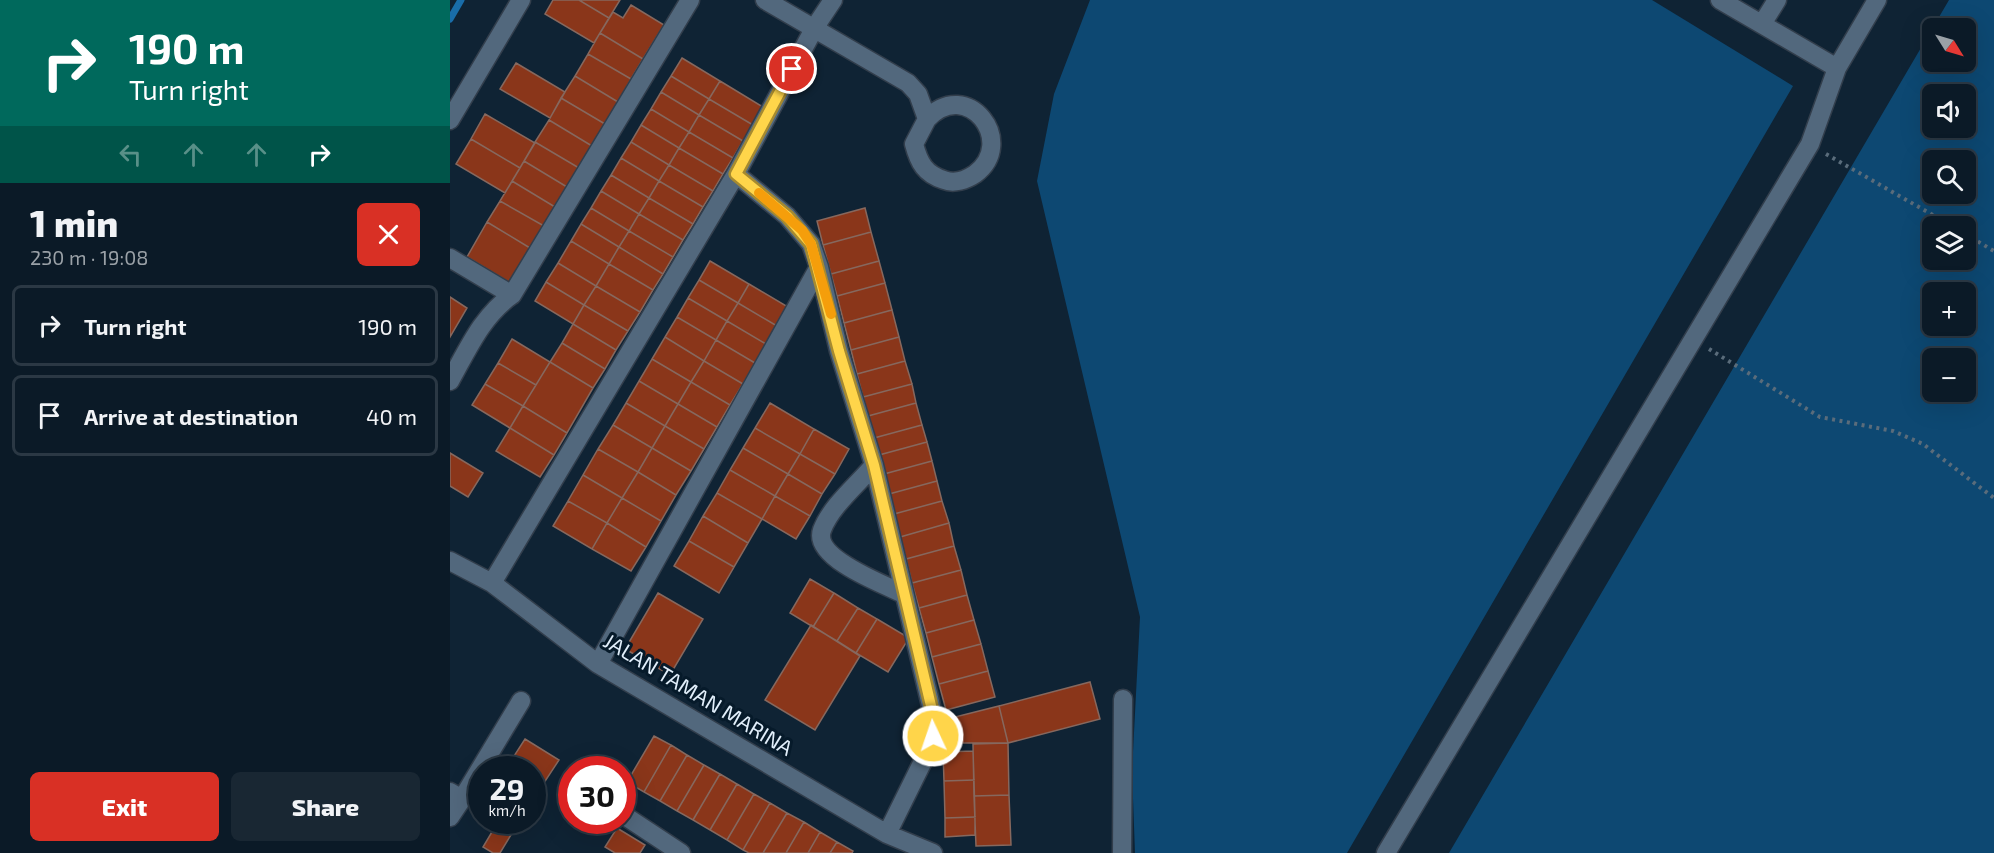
<!DOCTYPE html>
<html lang="en">
<head>
<meta charset="utf-8">
<style>
  body { margin:0; font-family:"Exo 2",sans-serif; background:#192733; color:#f1f3f6; height:100vh; display:flex; flex-direction:column; font-size:22px; white-space:nowrap }
  * { box-sizing:border-box; margin:0 }
  p { font-size:20px; color:#9aa1a7 }
  .icon { flex:none; width:33px; height:33px; fill:none; stroke:currentColor; stroke-width:2; stroke-linecap:round; stroke-linejoin:round }
  .map { position:relative; flex:1; overflow:hidden }
  .panel { display:flex; flex-direction:column; background:#0b1a27; width:450px }
  .panel>* { flex:none }
  .hud { background:#00695c; color:#fff; overflow:hidden }
  .needle { width:39px; rotate:127deg }
  .fabs { position:absolute; left:1472px; top:18px; display:grid; gap:12px }
  .fabs a { display:grid; place-items:center; width:54px; height:54px; border-radius:9px; background:#0b1a27; box-shadow:0 6px 24px #0002,0 0 0 2px #2b3844; font-size:30px }
  .speed { position:absolute; left:18px; top:756px; display:flex; gap:12px; font-size:30px; font-weight:700; text-align:center }
  .speed>* { display:grid; place-content:center; width:78px; height:78px; border-radius:50%; background:#0b1a27; box-shadow:0 6px 24px #0002,0 0 0 2px #2b3844; line-height:1 }
  .speed small { font-size:15px; font-weight:400 }
  .speed .limit { border:9px solid #d22; background:#fff; color:#111 }
  .pin { position:absolute; display:grid; place-items:center; width:51px; height:51px; color:#fff; margin:-26px; border:3px solid #fff; border-radius:50%; box-shadow:0 2px 6px #0007 }
  .me { position:absolute; width:66px; margin:-33px; rotate:357deg; stroke-linejoin:round; filter:drop-shadow(0 0 4px #0008) }
  .turn { display:flex; align-items:center; gap:21px; height:126px; padding:0 30px; font-size:27px }
  .turn .icon { width:78px; height:78px; stroke-width:2.5 }
  .turn b { display:block; font-size:42px; line-height:51px }
  .lanes { display:flex; align-items:center; height:57px; padding:0 30px; background:#0003; justify-content:center; gap:30px; direction:ltr }
  .lanes .off { opacity:.35 }
  .round { display:grid; place-items:center; flex:none; width:63px; height:63px; border-radius:9px; background:#192733 }
  .overview { display:flex; align-items:center; justify-content:space-between; height:102px; padding:0 30px }
  h1 { font-size:36px; font-weight:800; line-height:45px }
  .button { display:flex; gap:12px; margin-top:auto; padding:12px 30px }
  .button a { flex:1; height:69px; border-radius:9px; background:#d93025; color:#fff; font-size:24px; font-weight:800; line-height:69px; text-align:center }
  .button a+a { background:#192733; color:#f1f3f6 }
  ul { padding:0; list-style:none }
  li { display:flex; align-items:center; gap:18px; height:81px; margin:0 12px 9px; padding:0 18px; border:3px solid #2b3844; border-radius:9px }
  li div { flex:1 }
  li b { display:block; font-size:22px }
  li em { font-style:normal }
  main { display:flex; flex:1; min-height:0 }
  .map>svg:first-child { display:block }
  .green { fill:#0d4872; fill-rule:evenodd }
  .lines { fill:none; stroke-linecap:round; stroke-linejoin:round }
  .stream { stroke:#196da9; stroke-width:7 }
  .building { fill:#8a361a; stroke:#86685e; stroke-width:1.5 }
  .minor-casing { stroke:#323e4c; stroke-width:21 }
  .path { stroke:#5a6c7b; stroke-width:4; stroke-dasharray:3 4.5; stroke-linecap:butt }
  .minor { stroke:#52687d; stroke-width:18 }
  .route-casing { stroke:#a68a30; stroke-width:15 }
  .route { stroke:#ffd54a; stroke-width:10 }
  .slow { stroke:#f59e0b; stroke-width:10 }
  .labels { text-anchor:middle; stroke-width:6; stroke-linejoin:round; paint-order:stroke }
  .street-label { font-size:21px; fill:#e2effb; stroke:#061a2a }
</style>
</head>
<body>
<main>
<section class="panel">
<div class="hud">
<div class="turn"><svg class="icon" aria-label="right" viewBox="0 0 24 24"><path d="M7 20v-9h11M14 6l5 5-5 5"/></svg><div><b>190 m</b>Turn right</div></div>
<div class="lanes"><svg class="icon off" aria-label="left" viewBox="0 0 24 24"><path d="M17 20v-9H6M10 6l-5 5 5 5"/></svg><svg class="icon off" aria-label="ahead" viewBox="0 0 24 24"><path d="M12 20V5M6 11l6-6 6 6"/></svg><svg class="icon off" aria-label="ahead" viewBox="0 0 24 24"><path d="M12 20V5M6 11l6-6 6 6"/></svg><svg class="icon" aria-label="right" viewBox="0 0 24 24"><path d="M7 20v-9h11M14 6l5 5-5 5"/></svg></div>
</div>
<div class="overview"><div><h1>1 min</h1><p>230 m · 19:08</p></div><a class="round" style="background:#d93025;color:#fff"><svg class="icon" aria-label="close" viewBox="0 0 24 24"><path d="M6 6l12 12M18 6L6 18"/></svg></a></div>
<ul>
<li><svg class="icon" aria-label="right" viewBox="0 0 24 24"><path d="M7 20v-9h11M14 6l5 5-5 5"/></svg><div><b>Turn right</b></div><em>190 m</em></li>
<li><svg class="icon" aria-label="arrive" viewBox="0 0 24 24"><path d="M6 21V4h12l-3 4 3 4H6"/></svg><div><b>Arrive at destination</b></div><em>40 m</em></li>
</ul>
<div class="button"><a>Exit</a><a>Share</a></div>
</section>
<div class="map">
<svg width="1544" height="853" viewBox="0 0 1544 853">
  <rect width="100%" height="100%" fill="#0f2334"/>
  <path class="green" d="M640 0H1202L1343 86 897 853H685L682 771 690 617 587 181 604 94Z
    M1499 0H1544V853H999ZM1482 28H1515V62H1482ZM1482 94H1515V128H1482ZM1482 160H1515V194H1482ZM1482 226H1515V260H1482ZM1482 292H1515V326H1482ZM1482 358H1515V392H1482Z"/>
  <g class="lines">
    <path class="stream" d="M0 19 11 0"/>
  </g>
  <path class="building" d="M103 0H129L159 18 144 43 95 14Z
    M129 0H170L159 18Z
    M181 5 214 25 193 59 150 33 163 12 173 18Z
    M150 33 193 59 181 79 138 54Z
    M138 54 181 79 168 102 125 76Z
    M232 58 270 81 259 99 221 76Z
    M66 63 115 92 100 118 50 89Z
    M125 76 168 102 155 124 111 98Z
    M221 76 259 99 249 115 211 92Z
    M270 81 313 107 303 125 259 99Z
    M211 92 249 115 239 132 201 109Z
    M111 98 155 124 142 146 99 120Z
    M259 99 303 125 293 141 249 115Z
    M201 109 239 132 229 148 191 125Z
    M35 114 85 143 70 168 21 139Z
    M249 115 293 141 283 158 239 132Z
    M99 120 142 146 129 168 85 142Z
    M191 125 229 148 219 165 181 142Z
    M239 132 283 158 273 174 229 148Z
    M21 139 70 168 55 193 6 164Z
    M85 142 129 168 117 187 74 161Z
    M181 142 219 165 209 181 171 158Z
    M229 148 273 174 263 191 219 165Z
    M171 158 209 181 199 198 161 175Z
    M74 161 117 187 105 207 62 181Z
    M219 165 263 191 253 207 209 181Z
    M161 175 199 198 189 214 151 191Z
    M62 181 105 207 94 226 50 201Z
    M209 181 253 207 243 224 199 198Z
    M151 191 189 214 179 231 141 208Z
    M199 198 243 224 233 240 189 214Z
    M50 201 94 226 80 248 37 222Z
    M141 208 179 231 169 247 131 224Z
    M415 208 421 232 373 245 367 221Z
    M189 214 233 240 223 257 179 231Z
    M37 222 80 248 60 283 17 257Z
    M131 224 169 247 159 264 121 241Z
    M179 231 223 257 213 274 169 247Z
    M421 232 429 261 381 274 373 245Z
    M121 241 159 264 146 286 108 263Z
    M169 247 213 274 203 290 159 264Z
    M260 261 299 284 288 303 249 280Z
    M429 261 435 283 387 296 381 274Z
    M108 263 146 286 134 305 96 282Z
    M159 264 203 290 190 312 146 286Z
    M249 280 288 303 277 321 238 298Z
    M96 282 134 305 123 324 85 301Z
    M435 283 442 310 394 323 387 296Z
    M299 284 338 307 327 326 288 303Z
    M146 286 190 312 178 331 134 305Z
    M0 297 17 308 0 337Z
    M238 298 277 321 266 340 227 317Z
    M288 303 327 326 316 344 277 321Z
    M134 305 178 331 166 350 123 324Z
    M442 310 449 337 401 350 394 323Z
    M227 317 266 340 254 361 215 337Z
    M277 321 316 344 305 363 266 340Z
    M123 324 166 350 155 369 112 343Z
    M215 337 254 361 241 382 202 359Z
    M449 337 455 361 407 374 401 350Z
    M62 339 100 362 86 385 48 363Z
    M266 340 305 363 293 384 254 361Z
    M112 343 155 369 143 388 100 362Z
    M202 359 241 382 228 404 189 381Z
    M254 361 293 384 280 405 241 382Z
    M455 361 462 384 413 397 407 374Z
    M100 362 143 388 117 433 73 406Z
    M48 363 86 385 73 406 35 384Z
    M189 381 228 404 215 426 176 403Z
    M241 382 280 405 267 427 228 404Z
    M35 384 73 406 60 428 22 405Z
    M462 384 466 403 418 416 413 397Z
    M176 403 215 426 202 448 163 425Z
    M320 403 364 429 350 454 305 428Z
    M466 403 472 425 424 438 418 416Z
    M228 404 267 427 254 449 215 426Z
    M73 406 117 433 104 455 60 428Z
    M163 425 202 448 188 472 148 449Z
    M472 425 477 442 429 455 424 438Z
    M215 426 254 449 241 471 202 448Z
    M60 428 104 455 90 477 46 451Z
    M305 428 350 454 338 474 293 448Z
    M364 429 399 449 385 474 350 454Z
    M477 442 482 461 434 474 429 455Z
    M202 448 241 471 226 495 188 472Z
    M293 448 338 474 325 496 280 470Z
    M148 449 188 472 172 498 133 475Z
    M0 453 33 473 18 497 0 486Z
    M350 454 385 474 372 494 338 474Z
    M482 461 487 481 439 494 434 474Z
    M280 470 325 496 312 519 267 493Z
    M188 472 226 495 211 521 172 498Z
    M338 474 372 494 360 516 325 496Z
    M133 475 172 498 157 523 118 501Z
    M487 481 492 501 444 514 439 494Z
    M267 493 312 519 298 543 253 516Z
    M325 496 360 516 346 539 312 519Z
    M172 498 211 521 196 547 157 523Z
    M118 501 157 523 142 549 103 526Z
    M492 501 499 523 450 537 444 514Z
    M253 516 298 543 284 567 239 541Z
    M157 523 196 547 181 571 142 549Z
    M499 523 504 546 456 559 450 537Z
    M239 541 284 567 269 593 224 566Z
    M504 546 511 570 462 583 456 559Z
    M511 570 517 595 469 608 462 583Z
    M360 579 384 593 363 627 340 613Z
    M208 593 253 619 220 675 175 649Z
    M384 593 408 608 387 641 363 627Z
    M517 595 524 620 476 633 469 608Z
    M408 608 427 619 406 653 387 641Z
    M427 619 459 638 438 672 406 653Z
    M524 620 531 644 482 657 476 633Z
    M361 625 410 656 365 730 315 700Z
    M531 644 538 671 489 684 482 657Z
    M538 671 545 697 496 710 489 684Z
    M640 682 650 719 558 743 549 706Z
    M549 706 558 743H507L501 718Z
    M204 736 221 745 194 792 177 782Z
    M75 739 109 760 82 801V770H55Z
    M558 743 559 795 524 796 523 744Z
    M221 745 237 755 210 801 194 792Z
    M523 751 524 780 494 781 493 752Z
    M237 755 254 765 227 811 210 801Z
    M254 765 270 774 243 820 227 811Z
    M270 774 287 784 260 830 243 820Z
    M524 780 525 817 495 818 494 781Z
    M287 784 304 794 277 840 260 830Z
    M304 794 320 803 293 850 277 840Z
    M559 795 561 845 526 846 524 796Z
    M320 803 337 813 313 853H299L293 850Z
    M337 813 354 822 336 853H313Z
    M525 817V835L495 837V818Z
    M49 820H70L50 853H43L33 847Z
    M354 822 370 832 358 853H336Z
    M167 828 195 845 190 853H165L155 847Z
    M370 832 387 842 380 853H358Z
    M387 842 403 851 402 853H380Z"/>
  <g class="lines">
    <g class="minor-casing">
      <path id="minor" d="M315 0 458 83 468 94 477 119 464 144C469 163 475 174 494 180 504 184 516 180 525 174 568 142 517 76 477 119
        M1270 0 1387 68
        M1312 24 1327 0
        M0 120 71 0
        M286 174 337 216 361 244 369 267 389 351 424 465 482 710 483 736 477 753 437 834
        M0 258 62 295
        M0 381C18 349 32 316 62 295L240 0
        M424 465C408 484 381 506 372 530 362 558 435 585 454 594
        M0 561 42 583 148 664 437 834 483 853
        M42 583 286 174 365 27 383 0
        M148 664 369 267
        M0 792 12 799 71 701
        M172 814 231 853
        M0 817 12 799
        M672 853 673 699
        M936 853 1360 144 1387 68 1427 0"/>
    </g>
    <path class="path" d="M1376 154 1502 226
      M1515 234 1544 251
      M1259 349 1370 417 1443 431 1473 444 1544 498"/>
    <use href="#minor" class="minor"/>
  </g>
  <g class="lines">
    <g class="route-casing">
      <path id="route" d="M342 69 286 174 337 216 361 244 389 351 424 465 482 710 483 736"/>
    </g>
    <use href="#route" class="route"/>
    <path class="slow" d="M309 193 352 230 361 244 381 314"/>
  </g>
  <g class="labels">
    <g class="street-label">
      <text transform="translate(248 695) rotate(31)" y="7">JALAN TAMAN MARINA</text>
    </g>
  </g>
</svg>
<div class="fabs">
<a><svg class="needle" viewBox="-14 -14 28 28"><path d="M0-13l5 13h-10z" fill="#e53935"/><path d="M0 13l5-13h-10z" fill="#9aa1a7"/></svg></a>
<a><svg class="icon" aria-label="sound" viewBox="0 0 24 24"><path d="M4 9h4l5-4v14l-5-4H4zM17 9q2 3 0 6"/></svg></a>
<a><svg class="icon" aria-label="search" viewBox="0 0 24 24"><circle cx="10" cy="10" r="6"/><path d="M15 15l6 6"/></svg></a>
<a><svg class="icon" aria-label="layers" viewBox="0 0 24 24"><path d="M12 4l9 5-9 5-9-5zM3 14l9 5 9-5"/></svg></a>
<a>+</a>
<a>−</a>
</div>
<div class="speed"><div>29<small>km/h</small></div><div class="limit">30</div></div>
<div class="pin" style="left:342px;top:69px;background:#d93025"><svg class="icon" aria-label="arrive" viewBox="0 0 24 24"><path d="M6 21V4h12l-3 4 3 4H6"/></svg></div>
<svg class="me" style="left:483px;top:736px" viewBox="-20 -20 40 40"><circle r="17" fill="#ffd54a" stroke="#fff" stroke-width="3"/><path d="M0-11L8 9 0 5-8 9z" fill="#fff"/></svg>
</div>
</main>
</body>
</html>
